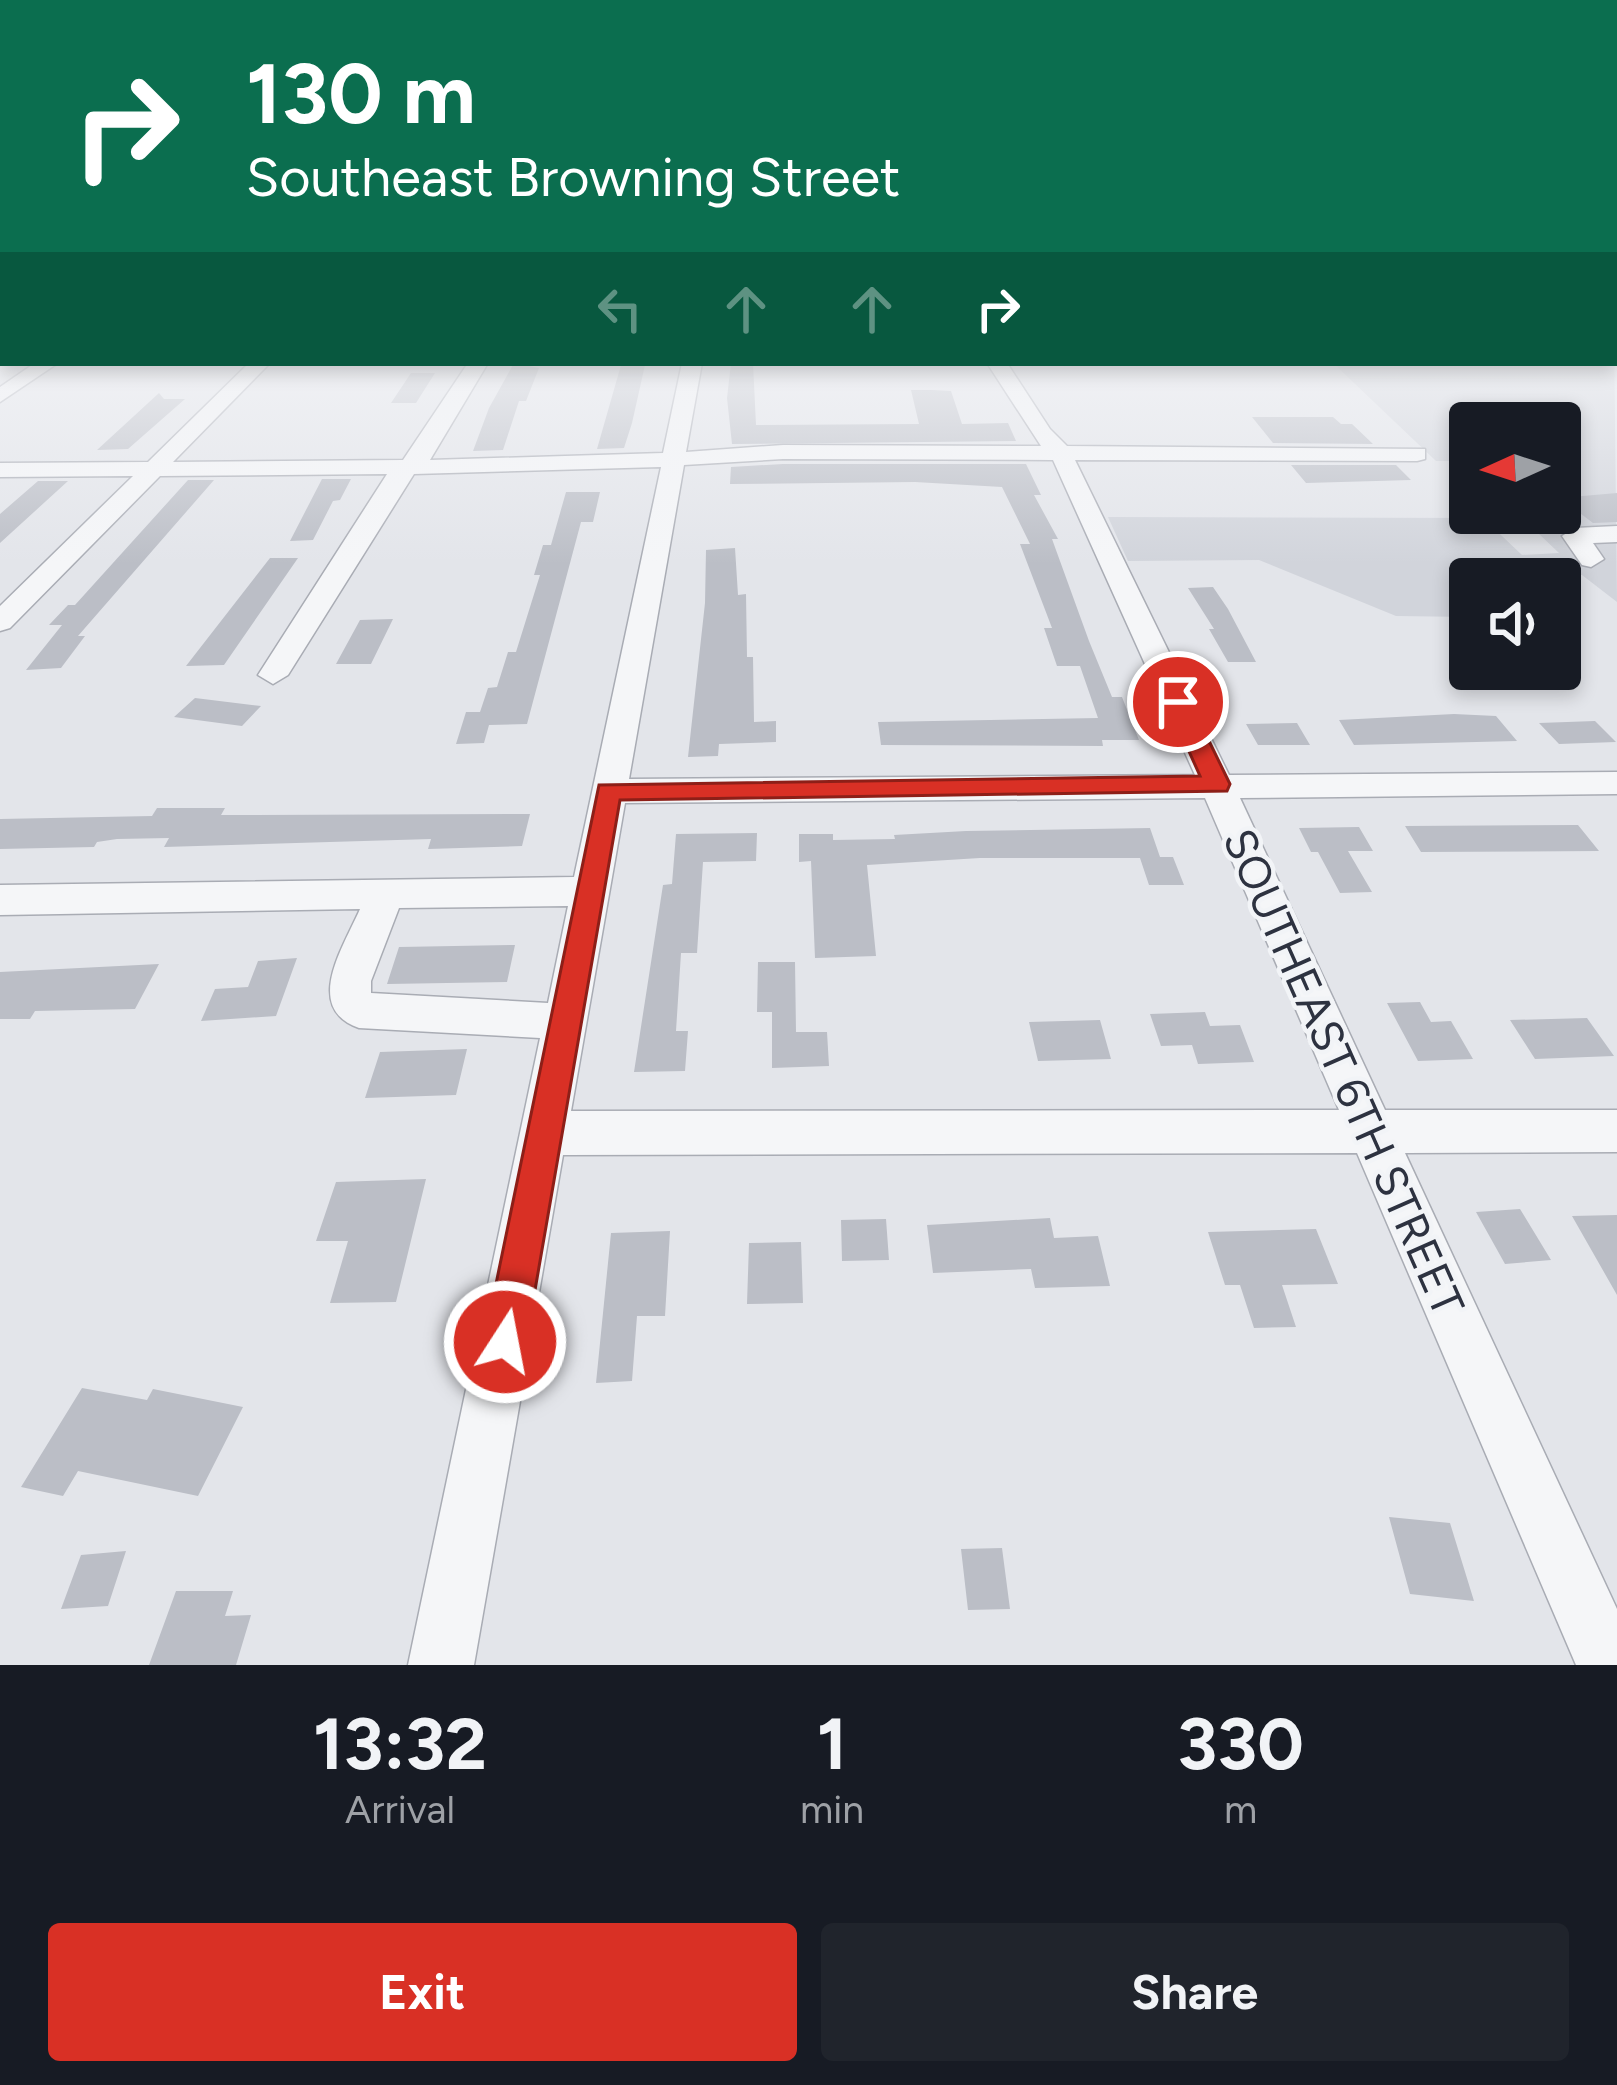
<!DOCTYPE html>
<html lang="en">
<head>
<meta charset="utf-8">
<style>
  body { margin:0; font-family:Figtree,sans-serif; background:#20242c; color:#f1f3f6; height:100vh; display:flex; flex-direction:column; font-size:45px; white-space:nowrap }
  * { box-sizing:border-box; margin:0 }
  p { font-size:39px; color:#9ea1a6 }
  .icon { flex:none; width:66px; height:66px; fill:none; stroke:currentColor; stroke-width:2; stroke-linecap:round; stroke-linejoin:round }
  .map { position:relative; height:1665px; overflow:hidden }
  .details { display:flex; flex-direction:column; background:#171b24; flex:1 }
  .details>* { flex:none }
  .hud { position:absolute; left:0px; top:0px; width:1617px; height:366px; box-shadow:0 6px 18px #0003; background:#0b6e4f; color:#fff; overflow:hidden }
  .needle { width:78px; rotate:267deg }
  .tools { position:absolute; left:1449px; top:402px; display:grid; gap:24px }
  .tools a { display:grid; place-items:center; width:132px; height:132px; border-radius:12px; background:#171b24; box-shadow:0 6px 18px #0003; font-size:60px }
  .pin { position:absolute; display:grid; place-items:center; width:102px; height:102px; color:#fff; margin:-51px; border:6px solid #fff; border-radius:50%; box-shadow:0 3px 12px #0007 }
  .me { position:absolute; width:132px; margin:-66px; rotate:11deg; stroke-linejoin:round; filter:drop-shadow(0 0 9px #0008) }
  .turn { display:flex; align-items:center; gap:42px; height:252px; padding:0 48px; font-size:54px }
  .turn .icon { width:156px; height:156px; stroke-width:2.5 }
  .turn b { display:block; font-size:84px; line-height:102px }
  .lanes { display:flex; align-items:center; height:114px; padding:0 48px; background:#0003; justify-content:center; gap:60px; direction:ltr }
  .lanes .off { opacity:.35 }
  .eta { display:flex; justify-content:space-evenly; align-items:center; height:204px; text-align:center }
  .eta b { font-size:72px; font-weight:700; line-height:84px }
  .button { display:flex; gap:24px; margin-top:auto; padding:24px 48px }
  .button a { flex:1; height:138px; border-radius:12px; background:#d93025; color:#fff; font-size:48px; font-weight:700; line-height:138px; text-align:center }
  .button a+a { background:#20242c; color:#f1f3f6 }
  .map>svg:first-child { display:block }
  .built { fill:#d1d4db }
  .building { fill:#bbbec6 }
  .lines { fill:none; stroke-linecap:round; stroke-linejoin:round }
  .minor-casing { stroke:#a9acb4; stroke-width:3 }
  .minor { fill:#f5f6f8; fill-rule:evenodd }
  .route { fill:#d93025; stroke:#8d1f18; stroke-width:3 }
  .labels { text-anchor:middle; stroke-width:9; stroke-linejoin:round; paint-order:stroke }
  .street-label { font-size:45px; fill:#2d3240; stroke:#f2f4f7 }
</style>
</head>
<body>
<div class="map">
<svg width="1617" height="1665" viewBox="0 0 1617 1665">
  <rect width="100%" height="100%" fill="#e3e5ea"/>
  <path class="built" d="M1614 331 1617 602 1582 575 1470 579V617L1396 616 1259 560 1128 561 1108 517 1483 518 1522 555 1559 553 1517 513H1560V423H1470V471L1459 461H1436L1333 363H1614Z"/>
  <path class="building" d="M514 363 539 368 526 401H519L503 450 473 451 489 408Z
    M731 363H753L756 425 919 424 911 390H931L951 391 962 424 1008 423 1016 441 732 444 727 398Z
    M621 365H645L632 423 624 448 597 449Z
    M411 373H435L416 403H391Z
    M159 393 164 399H185L128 449 97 450Z
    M1252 417H1333L1341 424H1352L1373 444 1273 443Z
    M783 464H1026L1041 495H1034L1058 539H1052L1089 641 1112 697H1122L1139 740H1102L1103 746 881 745 878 722 1098 718 1080 666H1057L1044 628H1052L1020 544H1030L1002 487 915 482 730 484 731 467Z
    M1291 465H1396L1411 480 1306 483Z
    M322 479H351L340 500 333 501 313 540 290 541Z
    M188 480H214L78 636H85L61 668 26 670 62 625H49L68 605H75Z
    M38 481H68L0 543V514Z
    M566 492H600L593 522H581L527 724 489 725 484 743 456 744 466 712H480L488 688 497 687 508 652H516L540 575H534L543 545H551Z
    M1617 493V522L1593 523 1560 498Z
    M735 548 738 595 746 594 747 657H753L754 722 776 721V742L719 744 718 756 688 757 705 603 706 550Z
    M270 558H298L224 665 186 666Z
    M1213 587 1228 609 1256 662H1228L1209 629H1214L1188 588Z
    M393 619 371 664H336L360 620Z
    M195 698 261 706 242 726 174 717Z
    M1454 714 1496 716 1517 741 1354 745 1339 720Z
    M1595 721 1616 742 1559 744 1539 723Z
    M1297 723 1310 745H1258L1246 724Z
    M157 808H225L221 815 530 814 522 846 428 849 431 839 164 847 169 838 117 839 97 842 94 847 0 849V819L152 816Z
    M1578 825 1599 851 1421 852 1405 826Z
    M1359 827 1373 851H1348L1372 892 1340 893 1318 852H1311L1299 828Z
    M1150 828 1160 857H1173L1184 885H1149L1140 858H980L867 865 876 956 815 958 811 861 799 862V834H833V840L895 839 894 835 966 831Z
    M757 833 756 861 703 862 697 953H681L676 1031H688L685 1071 634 1072 663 885 672 884 676 834Z
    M515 945 507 982 387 984 399 947Z
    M297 958 276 1016 201 1021 215 989 248 987 258 961Z
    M758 962H795L796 1032H827L829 1066 772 1068V1012H757Z
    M159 964 135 1009 35 1011 30 1019H0V972Z
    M1420 1002 1431 1022 1451 1021 1473 1059 1418 1061 1387 1003Z
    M1205 1012 1210 1026 1240 1025 1254 1062 1198 1064 1192 1045 1161 1046 1150 1014Z
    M1587 1018 1614 1056 1535 1059 1510 1020Z
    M1100 1020 1111 1059 1038 1061 1029 1022Z
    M467 1049 456 1095 365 1098 380 1052Z
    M426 1179 396 1302 330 1303 348 1241H316L336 1182Z
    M1520 1209 1551 1260 1505 1264 1476 1212Z
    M1617 1215V1295L1572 1216Z
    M1050 1218 1054 1238 1098 1236 1110 1286 1035 1288 1031 1269 933 1273 927 1225Z
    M886 1219 889 1260 842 1261 841 1220Z
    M1316 1229 1338 1284 1282 1285 1296 1327 1254 1328 1240 1285H1225L1208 1232Z
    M670 1231 665 1316H637L632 1381 596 1383 611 1233Z
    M801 1242 803 1303 747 1304 749 1243Z
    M82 1388 147 1400 153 1389 243 1407 198 1496 78 1471 63 1496 21 1487Z
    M1389 1517 1450 1523 1474 1601 1410 1594Z
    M1002 1548 1010 1609 968 1610 961 1549Z
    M126 1551 108 1606 61 1609 81 1555Z
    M176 1591H233L225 1616 251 1615 236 1665H149Z"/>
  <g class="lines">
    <g class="minor-casing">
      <path id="minor" d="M35 363H58L0 402V387Z
        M249 363H270L173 462 403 460 468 363H488L430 460 663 453 682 363H702L686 452 783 445 1041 446 987 363H1007L1050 429 1067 446 1425 449V459L1417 461 1075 460 1229 775 1617 772V794L1240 798 1385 1110H1617V1152L1405 1153 1617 1609V1665H1576L1357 1153 563 1155 474 1665H408L540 1038 359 1028C302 1008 344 946 360 909L0 915V885L574 877 661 467 414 474 288 675 273 684 258 675 387 474 160 476 10 628 0 631V606L133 476 0 477V463L148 462ZM783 459 1053 460 1195 775 629 779 684 465ZM1205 798 1339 1110 571 1111 625 803ZM568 906 548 1003 371 993V981L399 908Z
        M1617 526V542L1593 543 1604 559 1591 567 1582 565 1562 536 1575 528Z"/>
    </g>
    <use href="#minor" class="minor"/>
  </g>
  <linearGradient id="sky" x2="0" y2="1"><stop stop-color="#8cb3da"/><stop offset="0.59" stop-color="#f2f3f6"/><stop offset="1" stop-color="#f2f3f6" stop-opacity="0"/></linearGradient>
  <rect width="1617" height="564" fill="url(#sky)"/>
  <path class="route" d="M1178 694 1190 702 1230 784 1227 791 620 800 526 1342 519 1356 505 1363 490 1356 484 1342 599 785 1200 776 1167 702Z"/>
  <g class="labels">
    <g class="street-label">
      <text transform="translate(1344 1072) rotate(66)" y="16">SOUTHEAST 6TH STREET</text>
    </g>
  </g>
</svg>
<div class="tools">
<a><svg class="needle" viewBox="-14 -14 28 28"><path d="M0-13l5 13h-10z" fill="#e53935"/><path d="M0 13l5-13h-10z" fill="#9ea1a6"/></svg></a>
<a><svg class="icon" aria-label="sound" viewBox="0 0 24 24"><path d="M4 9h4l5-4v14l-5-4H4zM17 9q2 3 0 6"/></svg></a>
</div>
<div class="pin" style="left:1178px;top:702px;background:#d93025"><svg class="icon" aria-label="arrive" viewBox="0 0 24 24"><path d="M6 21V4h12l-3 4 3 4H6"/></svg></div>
<svg class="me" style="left:505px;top:1342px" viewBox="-20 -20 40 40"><circle r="17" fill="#d93025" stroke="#fff" stroke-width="3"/><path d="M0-11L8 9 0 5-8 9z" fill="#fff"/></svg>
<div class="hud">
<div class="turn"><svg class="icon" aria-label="right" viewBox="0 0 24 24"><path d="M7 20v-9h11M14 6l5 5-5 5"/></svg><div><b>130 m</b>Southeast Browning Street</div></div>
<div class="lanes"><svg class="icon off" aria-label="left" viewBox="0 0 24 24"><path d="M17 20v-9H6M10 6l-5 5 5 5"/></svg><svg class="icon off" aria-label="ahead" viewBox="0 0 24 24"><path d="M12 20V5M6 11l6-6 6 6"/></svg><svg class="icon off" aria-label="ahead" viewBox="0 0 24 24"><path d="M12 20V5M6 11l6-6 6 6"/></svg><svg class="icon" aria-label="right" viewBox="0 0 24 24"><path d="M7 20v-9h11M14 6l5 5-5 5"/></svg></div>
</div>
</div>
<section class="details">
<div class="eta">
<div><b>13:32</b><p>Arrival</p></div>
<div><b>1</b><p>min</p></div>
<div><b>330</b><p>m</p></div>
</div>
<div class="button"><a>Exit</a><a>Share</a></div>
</section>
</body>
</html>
